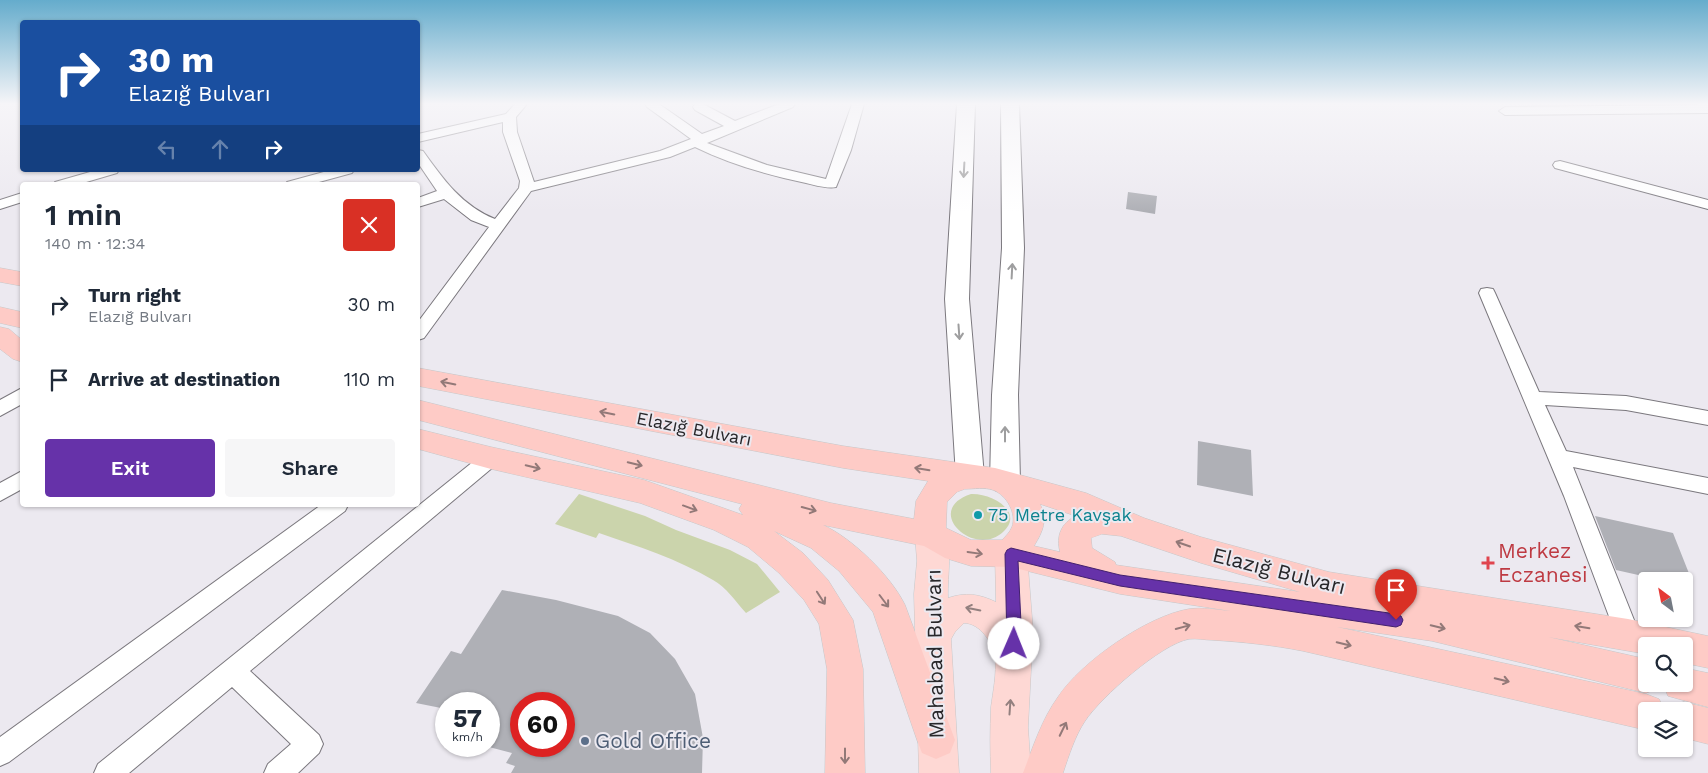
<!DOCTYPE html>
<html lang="en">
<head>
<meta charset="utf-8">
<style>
  body { margin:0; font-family:"Work Sans",sans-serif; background:#f6f6f7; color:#1f2937; height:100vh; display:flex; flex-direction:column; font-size:19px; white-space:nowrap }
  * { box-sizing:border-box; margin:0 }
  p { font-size:16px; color:#747a83 }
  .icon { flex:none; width:28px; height:28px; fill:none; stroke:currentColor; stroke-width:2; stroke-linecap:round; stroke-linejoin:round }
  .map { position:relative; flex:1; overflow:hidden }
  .details { position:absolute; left:20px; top:182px; width:400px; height:325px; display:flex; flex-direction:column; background:#fff; border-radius:5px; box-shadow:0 1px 4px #0004 }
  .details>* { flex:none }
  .banner { position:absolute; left:20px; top:20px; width:400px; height:152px; border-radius:5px; box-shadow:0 1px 4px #0004; background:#1a4fa0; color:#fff; overflow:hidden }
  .needle { width:32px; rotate:328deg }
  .controls { position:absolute; left:1638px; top:572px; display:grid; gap:10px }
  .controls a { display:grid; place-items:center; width:55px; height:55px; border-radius:5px; background:#fff; box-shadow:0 1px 4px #0004; font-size:25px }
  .speed { position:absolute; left:435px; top:692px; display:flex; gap:10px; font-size:25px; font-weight:700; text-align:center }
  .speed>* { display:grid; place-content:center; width:65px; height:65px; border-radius:50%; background:#fff; box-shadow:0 1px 4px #0004; line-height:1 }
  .speed small { font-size:12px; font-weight:400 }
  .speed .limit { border:8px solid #d22; background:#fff; color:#111 }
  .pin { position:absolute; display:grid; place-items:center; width:42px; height:42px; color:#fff; margin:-51px -21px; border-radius:50% 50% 50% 0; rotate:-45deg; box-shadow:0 0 5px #0007 }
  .pin .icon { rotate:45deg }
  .me { position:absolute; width:55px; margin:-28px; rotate:1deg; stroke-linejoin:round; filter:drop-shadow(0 0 4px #0008) }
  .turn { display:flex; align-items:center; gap:18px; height:105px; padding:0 25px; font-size:22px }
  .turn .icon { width:65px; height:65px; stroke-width:2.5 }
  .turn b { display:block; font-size:35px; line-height:42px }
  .lanes { display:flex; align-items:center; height:48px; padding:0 25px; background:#0003; justify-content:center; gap:25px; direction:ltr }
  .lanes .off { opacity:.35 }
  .round { display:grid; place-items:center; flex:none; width:52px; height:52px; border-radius:5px; background:#f6f6f7 }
  .overview { display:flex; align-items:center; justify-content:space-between; height:85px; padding:0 25px }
  h1 { font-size:30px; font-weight:600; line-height:38px }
  .button { display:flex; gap:10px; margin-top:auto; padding:10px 25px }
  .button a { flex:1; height:58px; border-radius:5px; background:#6632a9; color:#fff; font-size:20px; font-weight:600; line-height:58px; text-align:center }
  .button a+a { background:#f6f6f7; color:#1f2937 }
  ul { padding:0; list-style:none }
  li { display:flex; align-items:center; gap:15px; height:75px; padding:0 25px }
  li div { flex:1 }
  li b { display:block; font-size:19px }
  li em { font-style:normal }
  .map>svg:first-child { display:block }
  .green { fill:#cbd4ac }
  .building { fill:#afb0b6; fill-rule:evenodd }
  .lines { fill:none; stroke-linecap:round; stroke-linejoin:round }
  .minor-casing { stroke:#7b787e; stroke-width:2 }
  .tertiary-casing { stroke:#7b787e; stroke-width:2 }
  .secondary-casing { stroke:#7b787e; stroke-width:2 }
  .primary-casing { stroke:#c7c7c8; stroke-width:1 }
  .trunk-casing { stroke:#c7c7c8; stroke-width:1 }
  .minor { fill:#fff; fill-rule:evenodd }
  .tertiary { fill:#fff; fill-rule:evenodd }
  .secondary { fill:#fff; fill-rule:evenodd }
  .primary { fill:#fed8d4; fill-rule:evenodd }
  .trunk { fill:#fecbc6; fill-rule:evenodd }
  .oneway { stroke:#9e9e9f }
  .oneway2 { stroke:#937978 }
  .oneway3 { stroke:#93807f }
  .route { fill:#6632a9; stroke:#42206e }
  .culture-dot { fill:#0f9aa8; stroke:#ece9f0; stroke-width:2 }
  .health-dot { fill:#e0444e; stroke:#ece9f0; stroke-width:2 }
  .service-dot { fill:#5c6f8a; stroke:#ece9f0; stroke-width:2 }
  .labels { text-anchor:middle; stroke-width:4; stroke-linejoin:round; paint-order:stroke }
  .street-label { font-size:18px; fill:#28272a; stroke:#ece9f0 }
  .culture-label { font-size:18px; fill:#0d838f; stroke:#ece9f0; text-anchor:start }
  .near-health-label { font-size:21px; fill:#be3a42; stroke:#ece9f0; text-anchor:start }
  .near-street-label { font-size:21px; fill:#28272a; stroke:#ece9f0 }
  .near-service-label { font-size:21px; fill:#4e5e75; stroke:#ece9f0; text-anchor:start }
</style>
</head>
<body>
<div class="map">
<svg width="1708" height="773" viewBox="0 0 1708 773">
  <rect width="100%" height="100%" fill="#ece9f0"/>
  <path class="green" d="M579 494 645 516 676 530 730 550 757 564 780 592 746 613C736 602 726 587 713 580 678 559 637 546 599 533L596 538 555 524Z
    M971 494C992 493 1025 512 1003 532 974 559 922 510 971 494Z"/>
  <path class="building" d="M1128 192 1157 196 1155 214 1126 209Z
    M1198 441 1251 450 1253 496 1197 485Z
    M1595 516 1673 533 1692 581H1665L1616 570Z
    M502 590 556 600 618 616 650 633 675 659 695 694 703 738 702 773H511L515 766 506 763 512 753 489 747V704H446V709L416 703 451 651 461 654ZM521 704H564V746H521Z"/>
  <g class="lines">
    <g class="minor-casing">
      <path id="minor" d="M515 104H527L516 117 517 132 534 182 660 151 691 139 647 107 645 104H659L702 134 724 126 695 110 693 107 695 104H703L735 121 779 104H795L793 107 707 143 767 165 826 179 852 104H864L851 150 836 187C827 189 815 185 806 183 767 175 730 164 695 147L670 157 531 191 424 338 418 340V322L489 227 471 220 444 199 418 207V198L437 191 418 163V150L423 151C443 179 462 206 495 219L519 188 520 181 503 132V122L418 142V134L506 114Z
        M1708 105V113L1505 115 1499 111 1505 107Z
        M1560 161 1708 200V209L1555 168 1553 165 1555 162Z
        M97 170H119L117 173 76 185H53L55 182Z
        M331 170H354L352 173 308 185H285L287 182Z
        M22 193V202L0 209V200Z
        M1487 288 1493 289 1495 293 1539 392 1626 396 1708 411V425L1626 410 1545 405 1566 451 1708 478V494L1573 467 1640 635 1637 642 1628 646 1619 642 1616 635 1564 496 1479 293 1481 289Z
        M22 388V404L0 416V400Z
        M491 451 498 453 501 458 498 463 250 671 319 735 323 744 319 753 298 773H264L268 764 291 744 232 687 129 773H94L98 764 484 453Z
        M22 471V489L0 501V483Z
        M321 505H348L345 511 9 762 0 766V737Z"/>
    </g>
    <g class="tertiary-casing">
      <path id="tertiary" d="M1697 104H1708V110L1699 107Z"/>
    </g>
    <g class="secondary-casing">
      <path id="secondary" d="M957 104H975L969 299 984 476 980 484 970 487 960 484 956 476 945 299Z
        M1001 104H1019L1024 248 1018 395 1020 482 1015 490 1005 493 995 490 990 482 992 395 1002 248Z"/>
    </g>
    <g class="primary-casing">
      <path id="primary" d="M931 522 942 526C954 549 947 573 948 598 966 592 979 594 996 602L995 554 999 545 1011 541 1023 545 1027 554 1033 631 1028 727 1031 773H991C990 751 990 729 991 707 993 692 997 673 995 657 993 643 980 623 964 623L955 632 951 639 959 773H919L914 594 917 561 915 535 920 526Z"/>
    </g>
    <g class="trunk-casing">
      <path id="trunk" d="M0 268 22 272V286L0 282Z
        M0 307 22 312V328L0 323Z
        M0 327 9 329 22 340V362L13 359 0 349Z
        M418 368 843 446 995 468 1086 493 1144 518 1201 537 1329 572 1628 619 1708 636V668L1684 663V646H1646V654L1548 637 1646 659V684H1661L1659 688 1646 693 1432 641 1337 627 1646 694 1659 699 1665 711H1646V730L1303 651C1273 645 1243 642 1212 640 1205 640 1197 638 1189 639 1161 644 1101 697 1085 721 1075 736 1069 755 1063 773H1023C1033 747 1042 719 1058 697 1081 662 1147 616 1189 609 1202 607 1217 610 1231 611L1120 594 1011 567 971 566 945 558 924 546 823 525C852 538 891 576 905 605L955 740 950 753 936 759 922 753 917 740 873 612 839 571 811 548 774 531 803 553 828 580 853 620 863 669 865 773H825L827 669 819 624 804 600 779 573 748 547 714 530 640 503 491 469 418 449V429L491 447 644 480 743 515 739 509 742 504 418 420V400L831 503 914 519 916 501 928 481 843 468 418 386ZM965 489C974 489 985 487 993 490 1007 495 1017 514 1012 527 1010 532 1006 536 1002 540H971L946 528 947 502 957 492ZM1040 504 1076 516C1061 523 1056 536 1060 552L1034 546C1043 531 1048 520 1040 504ZM1102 534 1121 536 1201 563 1300 592 1116 565 1115 562 1092 548 1091 538Z
        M1684 668 1708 673V707L1668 696 1663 684H1684Z
        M1684 702 1708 708V744L1684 738V711H1669L1671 707Z"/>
    </g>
    <use href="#minor" class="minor"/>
    <use href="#tertiary" class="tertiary"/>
    <use href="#secondary" class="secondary"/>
    <use href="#primary" class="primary"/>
    <use href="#trunk" class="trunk"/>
  </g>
  <defs><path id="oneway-shaft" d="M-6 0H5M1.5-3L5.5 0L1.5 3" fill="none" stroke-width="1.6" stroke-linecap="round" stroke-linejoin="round" transform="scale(1.25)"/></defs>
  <g class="oneway">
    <use href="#oneway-shaft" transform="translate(964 170) rotate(93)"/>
    <use href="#oneway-shaft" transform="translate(1012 271) rotate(-87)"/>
    <use href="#oneway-shaft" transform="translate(959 332) rotate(86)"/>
    <use href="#oneway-shaft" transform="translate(1005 434) rotate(-90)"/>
  </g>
  <g class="oneway2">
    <use href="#oneway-shaft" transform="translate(448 383) rotate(-169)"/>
    <use href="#oneway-shaft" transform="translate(607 413) rotate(-169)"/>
    <use href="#oneway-shaft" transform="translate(635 464) rotate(14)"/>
    <use href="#oneway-shaft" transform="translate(533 467) rotate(13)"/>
    <use href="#oneway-shaft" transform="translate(922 469) rotate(-171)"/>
    <use href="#oneway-shaft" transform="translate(690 508) rotate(20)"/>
    <use href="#oneway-shaft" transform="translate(809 509) rotate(15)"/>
    <use href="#oneway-shaft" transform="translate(1183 544) rotate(-161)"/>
    <use href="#oneway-shaft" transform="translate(975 553) rotate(8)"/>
    <use href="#oneway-shaft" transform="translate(821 598) rotate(57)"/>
    <use href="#oneway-shaft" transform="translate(884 601) rotate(53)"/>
    <use href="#oneway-shaft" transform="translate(1183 627) rotate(-15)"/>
    <use href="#oneway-shaft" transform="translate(1438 627) rotate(13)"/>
    <use href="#oneway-shaft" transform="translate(1582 627) rotate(-171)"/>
    <use href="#oneway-shaft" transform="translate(1344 644) rotate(13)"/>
    <use href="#oneway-shaft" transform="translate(1502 680) rotate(13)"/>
    <use href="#oneway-shaft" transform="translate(1063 729) rotate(-64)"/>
    <use href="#oneway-shaft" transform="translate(845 756) rotate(90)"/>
  </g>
  <g class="oneway3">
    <use href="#oneway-shaft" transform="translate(973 609) rotate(-169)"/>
    <use href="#oneway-shaft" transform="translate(1010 707) rotate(-86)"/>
  </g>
  <linearGradient id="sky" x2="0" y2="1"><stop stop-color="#65accc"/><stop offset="0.49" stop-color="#f6f5f8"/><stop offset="1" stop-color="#f6f5f8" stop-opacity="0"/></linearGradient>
  <rect width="1708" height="212" fill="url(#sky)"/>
  <path class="route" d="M1011 548 1120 575 1396 614 1401 616 1403 620 1401 625 1396 627 1120 586 1018 561 1022 644 1020 649 1014 651 1009 649 1007 644 1005 554 1007 550Z"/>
  <circle class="culture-dot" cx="978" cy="515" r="5"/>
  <path class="health-dot" d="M1485.5 555.5h5v5h5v5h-5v5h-5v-5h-5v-5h5z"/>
  <circle class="service-dot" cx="585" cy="741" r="5"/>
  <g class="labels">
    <g class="street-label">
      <text transform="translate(694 429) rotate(11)" y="6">Elazığ Bulvarı</text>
    </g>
    <g class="culture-label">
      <text x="988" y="521">75 Metre Kavşak</text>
    </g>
    <g class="near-health-label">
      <text x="1498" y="558">Merkez<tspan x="1498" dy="24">Eczanesi</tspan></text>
    </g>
    <g class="near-street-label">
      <text transform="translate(1279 571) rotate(14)" y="7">Elazığ Bulvarı</text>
      <text transform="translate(935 654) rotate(-91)" y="7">Mahabad Bulvarı</text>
    </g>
    <g class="near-service-label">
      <text x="595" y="748">Gold Office</text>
    </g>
  </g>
</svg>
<div class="controls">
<a><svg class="needle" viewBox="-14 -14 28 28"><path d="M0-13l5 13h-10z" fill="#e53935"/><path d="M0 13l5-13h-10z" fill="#747a83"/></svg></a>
<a><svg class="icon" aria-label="search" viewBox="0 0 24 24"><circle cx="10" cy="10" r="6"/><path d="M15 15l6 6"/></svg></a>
<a><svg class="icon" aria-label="layers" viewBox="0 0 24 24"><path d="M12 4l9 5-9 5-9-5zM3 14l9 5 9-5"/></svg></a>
</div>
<div class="speed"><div>57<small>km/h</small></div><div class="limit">60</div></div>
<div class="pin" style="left:1396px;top:620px;background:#d93025"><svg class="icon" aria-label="arrive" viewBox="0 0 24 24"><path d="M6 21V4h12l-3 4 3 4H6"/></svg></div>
<svg class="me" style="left:1014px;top:644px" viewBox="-20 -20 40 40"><circle r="19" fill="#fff"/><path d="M0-13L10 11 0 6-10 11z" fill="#6632a9"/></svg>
<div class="banner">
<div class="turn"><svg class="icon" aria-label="right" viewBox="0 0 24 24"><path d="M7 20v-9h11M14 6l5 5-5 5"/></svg><div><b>30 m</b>Elazığ Bulvarı</div></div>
<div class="lanes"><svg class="icon off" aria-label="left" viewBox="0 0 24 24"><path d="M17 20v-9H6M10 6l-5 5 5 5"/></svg><svg class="icon off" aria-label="ahead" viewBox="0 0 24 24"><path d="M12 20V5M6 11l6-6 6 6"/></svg><svg class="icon" aria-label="right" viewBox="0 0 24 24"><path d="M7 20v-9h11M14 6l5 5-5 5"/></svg></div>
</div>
<section class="details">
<div class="overview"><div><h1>1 min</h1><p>140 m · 12:34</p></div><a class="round" style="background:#d93025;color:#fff"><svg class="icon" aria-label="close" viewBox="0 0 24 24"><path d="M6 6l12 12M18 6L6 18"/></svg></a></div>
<ul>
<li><svg class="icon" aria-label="right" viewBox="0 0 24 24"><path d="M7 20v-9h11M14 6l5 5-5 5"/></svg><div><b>Turn right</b><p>Elazığ Bulvarı</p></div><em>30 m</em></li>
<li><svg class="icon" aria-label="arrive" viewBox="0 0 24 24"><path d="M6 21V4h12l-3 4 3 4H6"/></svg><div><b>Arrive at destination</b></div><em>110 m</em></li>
</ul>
<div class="button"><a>Exit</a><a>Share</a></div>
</section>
</div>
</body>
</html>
